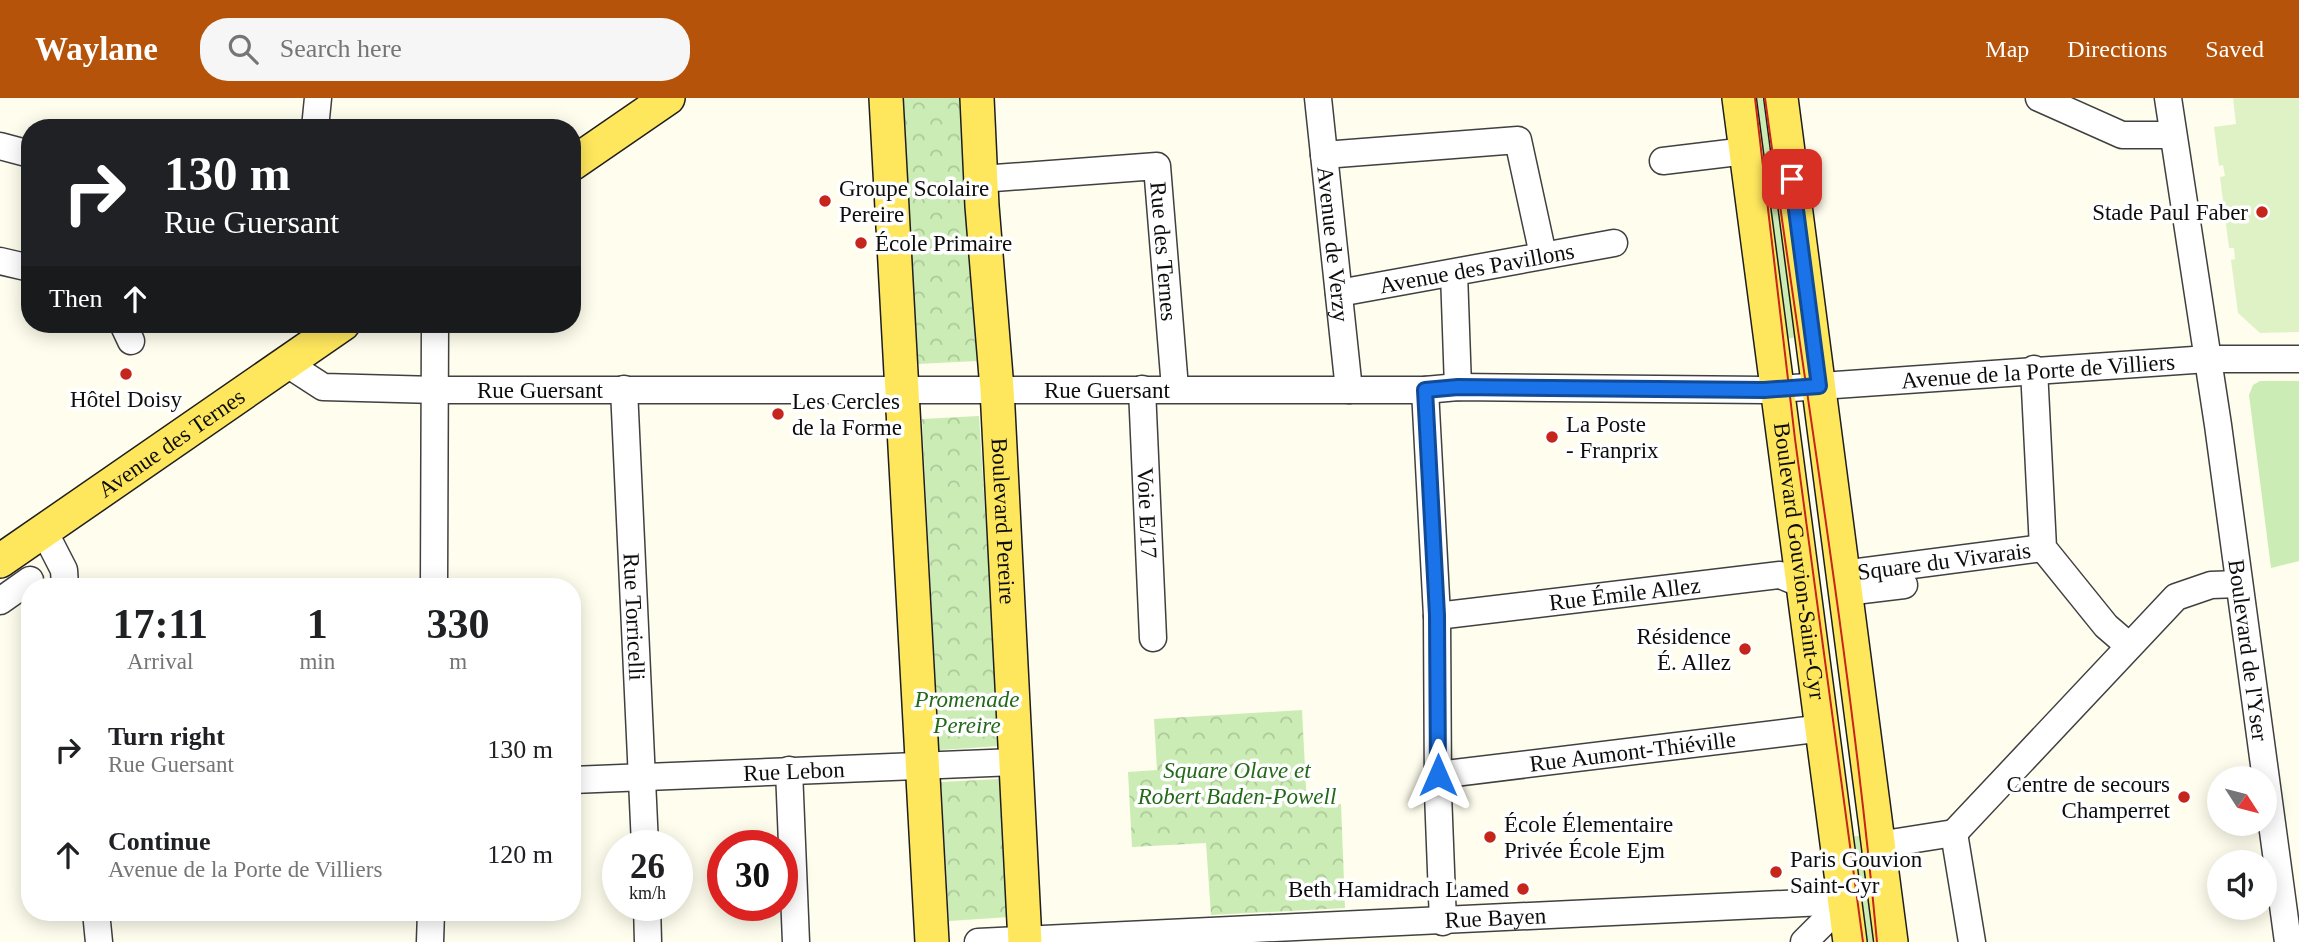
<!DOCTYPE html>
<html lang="en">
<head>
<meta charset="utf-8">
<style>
  body { margin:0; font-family:"Times New Roman",serif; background:#f6f6f6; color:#202124; height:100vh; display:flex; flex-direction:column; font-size:26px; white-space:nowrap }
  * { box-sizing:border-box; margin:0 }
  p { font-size:23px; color:#757577 }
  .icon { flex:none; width:38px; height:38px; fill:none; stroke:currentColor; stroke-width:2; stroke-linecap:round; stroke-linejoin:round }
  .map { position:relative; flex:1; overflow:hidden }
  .drawer { position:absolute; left:21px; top:480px; width:560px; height:343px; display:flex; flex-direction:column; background:#fff; border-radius:28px; box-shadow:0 4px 18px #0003 }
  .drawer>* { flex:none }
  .hud { position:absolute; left:21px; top:21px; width:560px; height:214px; border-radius:28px; box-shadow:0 4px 18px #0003; background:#202124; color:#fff; overflow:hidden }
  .needle { width:46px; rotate:126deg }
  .tools { position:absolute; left:2207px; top:668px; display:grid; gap:14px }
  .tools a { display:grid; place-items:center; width:70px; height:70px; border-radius:50%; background:#fff; box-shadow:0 4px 18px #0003; font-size:35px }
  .speed { position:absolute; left:602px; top:732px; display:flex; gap:14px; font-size:35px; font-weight:700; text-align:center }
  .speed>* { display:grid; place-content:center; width:91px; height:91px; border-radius:50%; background:#fff; box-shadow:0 4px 18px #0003; line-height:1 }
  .speed small { font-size:18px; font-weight:400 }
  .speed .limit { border:10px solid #d22; background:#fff; color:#111 }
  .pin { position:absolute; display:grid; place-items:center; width:60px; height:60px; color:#fff; margin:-30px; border-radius:14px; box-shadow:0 4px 10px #0006 }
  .me { position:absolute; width:77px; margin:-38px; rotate:0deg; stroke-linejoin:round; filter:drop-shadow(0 0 5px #0008) }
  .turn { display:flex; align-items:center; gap:24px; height:147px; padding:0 28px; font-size:32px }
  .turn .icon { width:91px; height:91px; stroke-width:2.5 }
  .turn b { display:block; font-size:49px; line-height:60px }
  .then { display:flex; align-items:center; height:66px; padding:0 28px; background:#0003; gap:14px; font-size:26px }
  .eta { display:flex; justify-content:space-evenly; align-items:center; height:119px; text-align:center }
  .eta b { font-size:42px; font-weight:700; line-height:49px }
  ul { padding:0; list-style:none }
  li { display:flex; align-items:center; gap:21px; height:105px; padding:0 28px }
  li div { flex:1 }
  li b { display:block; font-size:26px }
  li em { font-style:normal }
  header { display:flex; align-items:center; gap:42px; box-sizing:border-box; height:98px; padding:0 35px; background:#b45309; color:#fff }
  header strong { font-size:33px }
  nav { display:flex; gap:38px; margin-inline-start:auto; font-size:24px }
  .search { width:490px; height:63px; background:#f6f6f6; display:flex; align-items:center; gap:18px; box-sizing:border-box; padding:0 24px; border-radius:28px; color:#757577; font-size:26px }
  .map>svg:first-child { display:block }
  .grass { fill:#cbecb4 }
  .park { fill:url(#park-crowns) }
  .pitch { fill:#dff2c6 }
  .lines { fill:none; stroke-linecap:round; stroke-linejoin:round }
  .minor-casing { stroke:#404040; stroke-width:29 }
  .major-casing { stroke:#1e1e1e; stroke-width:36 }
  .minor { stroke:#fff; stroke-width:26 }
  .major { stroke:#ffe75d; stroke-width:33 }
  .tram { stroke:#c6251c; stroke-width:2 }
  .route-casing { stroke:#114b97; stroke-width:18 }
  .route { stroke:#1a73e8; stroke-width:12 }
  .poi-dot { fill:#c6251c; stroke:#fff; stroke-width:2.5 }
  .labels { text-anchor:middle; stroke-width:7; stroke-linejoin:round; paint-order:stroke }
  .poi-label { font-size:23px; fill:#0d0d0d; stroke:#fff; text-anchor:start }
  .street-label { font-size:23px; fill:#0d0d0d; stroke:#fff }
  .park-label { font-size:23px; font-style:italic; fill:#226919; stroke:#fff }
</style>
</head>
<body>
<header>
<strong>Waylane</strong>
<div class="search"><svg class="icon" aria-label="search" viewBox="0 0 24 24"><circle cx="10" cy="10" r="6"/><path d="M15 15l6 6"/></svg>Search here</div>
<nav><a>Map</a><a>Directions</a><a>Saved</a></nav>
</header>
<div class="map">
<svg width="2299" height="844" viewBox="0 0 2299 844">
  <defs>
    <pattern id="park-crowns" width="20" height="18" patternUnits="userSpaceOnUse" patternTransform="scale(1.75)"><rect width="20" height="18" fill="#cbecb4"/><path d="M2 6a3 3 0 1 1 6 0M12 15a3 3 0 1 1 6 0" fill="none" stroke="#adc99a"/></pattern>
  </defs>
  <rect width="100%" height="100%" fill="#fffded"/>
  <path class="grass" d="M1744 0H1777L1808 238 1776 242Z
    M2260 283H2299V463L2271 470 2249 297 2253 287Z
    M1872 736 1886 844H1854L1841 740Z"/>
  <path class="park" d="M902 0H962L977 263 917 266Z
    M979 318 1000 648 939 652 922 321Z
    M1302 612 1307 709 1341 706 1345 810 1211 817 1206 745 1132 749 1128 674 1157 672 1154 621Z
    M1000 681 1009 819 949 823 941 684Z"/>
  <path class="pitch" d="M2233 0H2299V234L2260 235 2238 215 2231 162 2235 161 2234 150H2229L2220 79 2225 78 2223 67 2219 68 2214 29 2236 26Z"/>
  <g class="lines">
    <g class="minor-casing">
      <g id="minor">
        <path id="s1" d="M1318 0 1349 292"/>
        <path d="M2039 0 2122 37H2173"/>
        <path id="s2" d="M2168 0 2218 327 2288 844"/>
        <path d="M315 30 318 0"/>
        <path d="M0 48 30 56"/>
        <path d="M1324 57 1518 42 1543 157"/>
        <path d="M1663 63 1746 53"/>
        <path id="s3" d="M981 81 1157 68 1175 290"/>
        <path d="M0 163 30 170"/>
        <path d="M1454 175 1458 289"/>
        <path id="s4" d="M1339 195 1614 145"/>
        <path d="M123 226 131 243"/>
        <path id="s5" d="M286 265 323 289 436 292H1425L1458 289 1764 292 2208 261H2299"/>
        <path d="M2034 271 2043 450 2106 528 2128 547"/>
        <path id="s6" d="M624 291 645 747"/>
        <path id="s7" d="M1142 291 1153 540"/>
        <path d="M1425 292 1437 518 1438 695 1443 824"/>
        <path d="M44 433 64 472 65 488"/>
        <path id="s8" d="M1843 476 2043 450"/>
        <path d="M434 488 435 226"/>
        <path d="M1846 494 1904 487"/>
        <path d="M0 503 30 482"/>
        <path id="s9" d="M1437 518 1780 477 1797 484 1804 494"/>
        <path d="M789 672 796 844"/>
        <path id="s10" d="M1438 677 1807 632 1816 627 1821 618"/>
        <path id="s11" d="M572 682 1015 664"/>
        <path d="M1954 735 2176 499 2211 487 2239 486"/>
        <path d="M1954 735 1972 844"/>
        <path d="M1878 747 1954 735"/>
        <path d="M647 807 648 844"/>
        <path d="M96 814 99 844"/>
        <path d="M430 844 431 814"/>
        <path id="s12" d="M978 844 1845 803"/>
        <path d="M1804 844 1845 803"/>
      </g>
    </g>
    <g class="major-casing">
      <g id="major">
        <path d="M886 0 932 844"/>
        <path id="s13" d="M977 0 982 108 997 291 1025 844"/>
        <path id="s14" d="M1739 0 1850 844"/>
        <path d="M1781 0 1891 844"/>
        <path d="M572 66 668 0"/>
        <path id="s15" d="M0 463 343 226"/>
      </g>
    </g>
    <use href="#minor" class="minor"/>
    <use href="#major" class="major"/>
    <path class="tram" d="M1755 0 1795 341 1863 844
      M1765 0C1803 281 1851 561 1877 844"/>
  </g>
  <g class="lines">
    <g class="route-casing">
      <path id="route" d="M1438 677 1437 517 1425 292 1458 289 1764 292 1819 288 1792 81"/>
    </g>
    <use href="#route" class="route"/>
  </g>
  <g class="poi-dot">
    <circle cx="825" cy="103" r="7"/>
    <circle cx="2262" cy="114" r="7"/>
    <circle cx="861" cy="145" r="7"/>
    <circle cx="126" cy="276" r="7"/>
    <circle cx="778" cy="316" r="7"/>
    <circle cx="1552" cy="339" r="7"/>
    <circle cx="1745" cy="551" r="7"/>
    <circle cx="2184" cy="699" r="7"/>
    <circle cx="1490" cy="739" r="7"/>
    <circle cx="1776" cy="774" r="7"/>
    <circle cx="1523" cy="791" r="7"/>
  </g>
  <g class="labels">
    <g class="poi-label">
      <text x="839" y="98">Groupe Scolaire<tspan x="839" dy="26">Pereire</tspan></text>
      <text x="2248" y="122" text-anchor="end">Stade Paul Faber</text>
      <text x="875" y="153">École Primaire</text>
      <text x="126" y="309" text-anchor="middle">Hôtel Doisy</text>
      <text x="792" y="311">Les Cercles<tspan x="792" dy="26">de la Forme</tspan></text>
      <text x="1566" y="334">La Poste<tspan x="1566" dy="26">- Franprix</tspan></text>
      <text x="1731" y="546" text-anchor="end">Résidence<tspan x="1731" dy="26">É. Allez</tspan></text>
      <text x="2170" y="694" text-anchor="end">Centre de secours<tspan x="2170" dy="26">Champerret</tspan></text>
      <text x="1504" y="734">École Élementaire<tspan x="1504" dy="26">Privée École Ejm</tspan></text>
      <text x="1790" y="769">Paris Gouvion<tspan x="1790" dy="26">Saint-Cyr</tspan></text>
      <text x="1509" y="799" text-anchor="end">Beth Hamidrach Lamed</text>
    </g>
    <g class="street-label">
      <text dy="8" stroke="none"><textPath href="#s1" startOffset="147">Avenue de Verzy</textPath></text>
      <text dy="8" stroke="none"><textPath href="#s3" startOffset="262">Rue des Ternes</textPath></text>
      <text dy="8" stroke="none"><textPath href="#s4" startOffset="140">Avenue des Pavillons</textPath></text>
      <text dy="8" stroke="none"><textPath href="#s5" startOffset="1760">Avenue de la Porte de Villiers</textPath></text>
      <text dy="8" stroke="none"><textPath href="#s5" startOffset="828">Rue Guersant</textPath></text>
      <text dy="8" stroke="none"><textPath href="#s5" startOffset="261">Rue Guersant</textPath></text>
      <text dy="8" stroke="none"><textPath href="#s15" startOffset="208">Avenue des Ternes</textPath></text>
      <text dy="8" stroke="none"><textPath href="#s7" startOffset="124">Voie E/17</textPath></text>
      <text dy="8" stroke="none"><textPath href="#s13" startOffset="424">Boulevard Pereire</textPath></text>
      <text dy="8" stroke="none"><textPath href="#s8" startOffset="102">Square du Vivarais</textPath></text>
      <text dy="8" stroke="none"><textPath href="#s14" startOffset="467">Boulevard Gouvion-Saint-Cyr</textPath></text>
      <text dy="8" stroke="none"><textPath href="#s9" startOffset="189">Rue Émile Allez</textPath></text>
      <text dy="8" stroke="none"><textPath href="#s6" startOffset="228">Rue Torricelli</textPath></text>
      <text dy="8" stroke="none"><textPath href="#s2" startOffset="558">Boulevard de l'Yser</textPath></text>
      <text dy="8" stroke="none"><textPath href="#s10" startOffset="196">Rue Aumont-Thiéville</textPath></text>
      <text dy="8" stroke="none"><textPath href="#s11" startOffset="222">Rue Lebon</textPath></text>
      <text dy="8" stroke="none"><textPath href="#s12" startOffset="518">Rue Bayen</textPath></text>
    </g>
    <g class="park-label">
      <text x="967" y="609">Promenade<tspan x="967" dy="26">Pereire</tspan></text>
      <text x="1237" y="680">Square Olave et<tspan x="1237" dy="26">Robert Baden-Powell</tspan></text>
    </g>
  </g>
</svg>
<div class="tools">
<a><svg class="needle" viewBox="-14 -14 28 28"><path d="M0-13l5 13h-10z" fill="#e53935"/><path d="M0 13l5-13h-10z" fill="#757577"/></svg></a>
<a><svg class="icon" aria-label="sound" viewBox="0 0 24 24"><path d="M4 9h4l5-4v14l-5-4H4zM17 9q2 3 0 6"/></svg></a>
</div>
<div class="speed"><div>26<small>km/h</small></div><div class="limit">30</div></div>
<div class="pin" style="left:1792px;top:81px;background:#d93025"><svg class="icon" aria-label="arrive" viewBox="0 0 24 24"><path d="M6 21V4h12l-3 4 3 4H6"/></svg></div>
<svg class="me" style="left:1438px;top:677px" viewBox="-20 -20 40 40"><path d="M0-17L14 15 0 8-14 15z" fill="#1a73e8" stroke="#fff" stroke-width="4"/></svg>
<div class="hud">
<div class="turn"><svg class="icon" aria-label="right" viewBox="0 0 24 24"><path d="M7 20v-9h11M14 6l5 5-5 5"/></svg><div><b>130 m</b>Rue Guersant</div></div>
<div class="then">Then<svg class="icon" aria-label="ahead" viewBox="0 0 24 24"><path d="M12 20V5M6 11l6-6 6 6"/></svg></div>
</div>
<section class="drawer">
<div class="eta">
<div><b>17:11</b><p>Arrival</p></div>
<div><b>1</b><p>min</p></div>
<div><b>330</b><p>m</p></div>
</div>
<ul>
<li><svg class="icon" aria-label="right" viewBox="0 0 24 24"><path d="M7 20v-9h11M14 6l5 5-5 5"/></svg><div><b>Turn right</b><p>Rue Guersant</p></div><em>130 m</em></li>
<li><svg class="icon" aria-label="ahead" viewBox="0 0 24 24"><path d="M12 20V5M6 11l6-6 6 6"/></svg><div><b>Continue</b><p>Avenue de la Porte de Villiers</p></div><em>120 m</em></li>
</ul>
</section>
</div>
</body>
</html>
